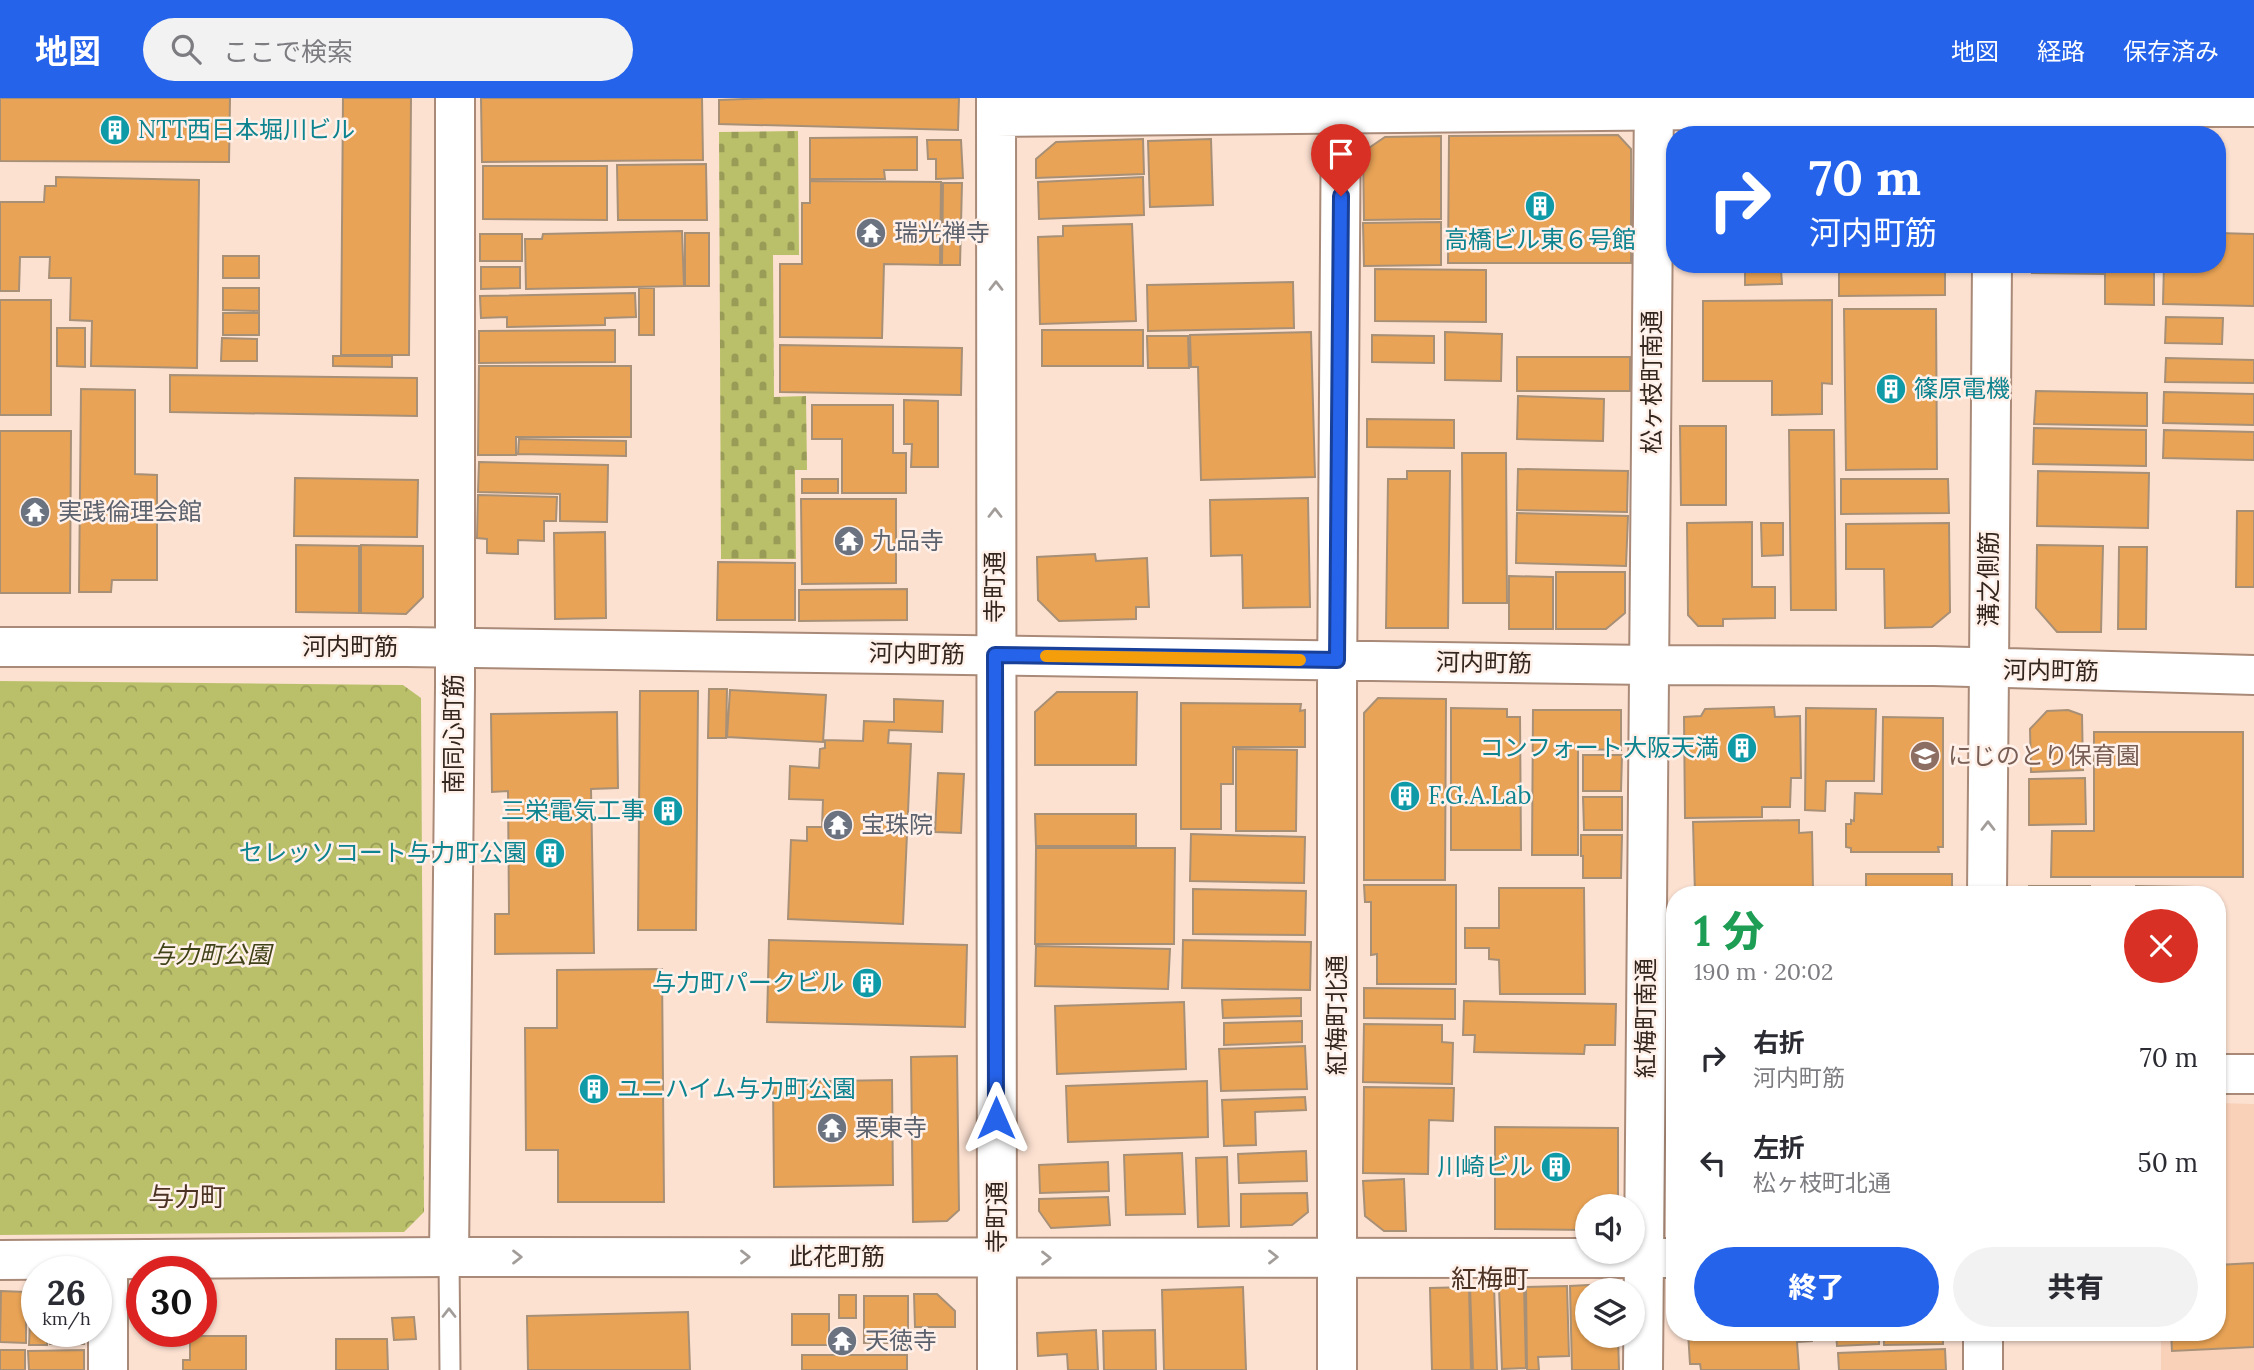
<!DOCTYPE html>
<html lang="ja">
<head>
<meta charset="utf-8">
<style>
  body { margin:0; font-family:Lora,"Noto Sans JP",serif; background:#f2f2f3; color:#2b2b33; height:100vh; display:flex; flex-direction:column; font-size:26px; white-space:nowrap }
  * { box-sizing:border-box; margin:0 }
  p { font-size:23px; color:#7c7c81 }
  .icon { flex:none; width:38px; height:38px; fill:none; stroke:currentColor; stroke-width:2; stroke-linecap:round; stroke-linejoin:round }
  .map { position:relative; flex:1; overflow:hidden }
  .sheet { position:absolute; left:1666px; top:788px; width:560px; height:455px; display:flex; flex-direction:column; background:#fff; border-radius:28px; box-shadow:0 2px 5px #0004 }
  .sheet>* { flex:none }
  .banner { position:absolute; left:1666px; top:28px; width:560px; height:147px; border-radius:28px; box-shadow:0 2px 5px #0004; background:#2563eb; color:#fff; overflow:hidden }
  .controls { position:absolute; left:1575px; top:1096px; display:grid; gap:14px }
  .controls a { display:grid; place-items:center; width:70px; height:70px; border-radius:50%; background:#fff; box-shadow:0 2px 5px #0004; font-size:35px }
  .speed { position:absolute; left:21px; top:1158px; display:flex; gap:14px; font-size:35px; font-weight:700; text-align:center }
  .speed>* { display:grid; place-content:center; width:91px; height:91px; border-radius:50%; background:#fff; box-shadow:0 2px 5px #0004; line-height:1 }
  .speed small { font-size:18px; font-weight:400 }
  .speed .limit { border:10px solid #d22; background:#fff; color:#111 }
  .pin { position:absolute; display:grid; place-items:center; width:60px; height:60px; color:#fff; margin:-72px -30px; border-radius:50% 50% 50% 0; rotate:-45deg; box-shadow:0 0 7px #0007 }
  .pin .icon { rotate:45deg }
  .me { position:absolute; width:77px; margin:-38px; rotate:0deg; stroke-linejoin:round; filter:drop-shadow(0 0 5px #0008) }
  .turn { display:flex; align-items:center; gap:24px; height:147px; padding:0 28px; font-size:32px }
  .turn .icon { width:91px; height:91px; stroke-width:2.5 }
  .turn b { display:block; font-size:49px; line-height:60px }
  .round { display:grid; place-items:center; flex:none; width:74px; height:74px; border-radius:37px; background:#f2f2f3 }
  .head { display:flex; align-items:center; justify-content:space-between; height:119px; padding:0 28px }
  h1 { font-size:42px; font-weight:800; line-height:52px; color:#1e9e55 }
  .button { display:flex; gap:14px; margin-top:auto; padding:14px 28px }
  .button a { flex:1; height:80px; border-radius:42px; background:#2563eb; color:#fff; font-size:28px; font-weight:800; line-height:80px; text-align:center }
  .button a+a { background:#f2f2f3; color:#2b2b33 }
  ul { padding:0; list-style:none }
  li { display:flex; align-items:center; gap:21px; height:105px; padding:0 28px }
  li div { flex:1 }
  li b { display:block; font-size:26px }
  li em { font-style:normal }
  header { display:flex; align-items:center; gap:42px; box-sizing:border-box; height:98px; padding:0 35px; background:#2563eb; color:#fff }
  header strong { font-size:33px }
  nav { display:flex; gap:38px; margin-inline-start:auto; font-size:24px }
  .search { width:490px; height:63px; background:#f2f2f3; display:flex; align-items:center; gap:18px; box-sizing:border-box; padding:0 24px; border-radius:38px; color:#7c7c81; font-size:26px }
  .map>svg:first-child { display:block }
  .built { fill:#f9d1b9 }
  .cemetery { fill:url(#cemetery-stones) }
  .park { fill:url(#park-crowns) }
  .building { fill:#e8a356; stroke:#a89077; stroke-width:2 }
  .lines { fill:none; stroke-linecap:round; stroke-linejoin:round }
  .service-casing { stroke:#a98a78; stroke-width:23 }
  .minor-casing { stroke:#a98a78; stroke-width:42 }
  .tertiary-casing { stroke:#a98a78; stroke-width:42 }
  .service { stroke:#fff; stroke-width:19 }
  .minor { stroke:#fff; stroke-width:38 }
  .tertiary { stroke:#fff; stroke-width:38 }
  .oneway { stroke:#a39d9a }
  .route-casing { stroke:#184099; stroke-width:18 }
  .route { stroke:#2563eb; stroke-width:12 }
  .slow { stroke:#f59e0b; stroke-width:12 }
  .labels { text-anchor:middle; stroke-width:5; stroke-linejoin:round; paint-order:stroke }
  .culture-label { font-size:24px; fill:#0d838f; stroke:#fff1e9; text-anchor:end }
  .worship-label { font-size:24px; fill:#5b616d; stroke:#fff1e9; text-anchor:start }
  .street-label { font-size:24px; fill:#33261f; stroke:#fff1e9 }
  .education-label { font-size:24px; fill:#785e54; stroke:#fff1e9; text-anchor:start }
  .park-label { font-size:24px; font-style:italic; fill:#404218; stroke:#fff1e9 }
  .neighbourhood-label { font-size:26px; fill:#4c3223; stroke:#fff1e9 }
</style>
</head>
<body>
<header>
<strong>地図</strong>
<div class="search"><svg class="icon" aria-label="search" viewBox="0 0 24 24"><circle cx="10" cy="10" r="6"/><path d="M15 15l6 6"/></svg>ここで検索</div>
<nav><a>地図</a><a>経路</a><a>保存済み</a></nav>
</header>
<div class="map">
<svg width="2254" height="1272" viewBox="0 0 2254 1272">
  <defs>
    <pattern id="cemetery-stones" width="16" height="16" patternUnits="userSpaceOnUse" patternTransform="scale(1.75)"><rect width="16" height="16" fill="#bac06a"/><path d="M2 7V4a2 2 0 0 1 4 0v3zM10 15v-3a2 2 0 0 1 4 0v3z" fill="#989c57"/></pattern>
    <pattern id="park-crowns" width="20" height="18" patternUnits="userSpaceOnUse" patternTransform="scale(1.75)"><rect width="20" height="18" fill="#bac06a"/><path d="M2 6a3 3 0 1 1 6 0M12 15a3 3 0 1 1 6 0" fill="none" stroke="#989c57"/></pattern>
  </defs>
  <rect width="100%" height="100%" fill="#fce1d1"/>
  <path class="built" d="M2217 1005 2254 1006V1272H2161V1234H2217Z"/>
  <path class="cemetery" d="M798 33 799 157H773L774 299 806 298 807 372H795L796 461H721L719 34Z"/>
  <path class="park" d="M0 583 403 587 421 600 424 1114 404 1134 0 1137Z"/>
  <path class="building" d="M0 0H230L229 64 0 63Z
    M343 0H411L409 257H341Z
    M481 0H702L703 62 482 64Z
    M767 0H959L958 32 719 26V2Z
    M1618 37 1631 51V165H1448L1449 38Z
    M1441 38V121L1364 122 1363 54 1385 39Z
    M917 39V72H884L885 81H810V40Z
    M1143 41 1144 76 1036 80V61L1056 44Z
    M1211 41 1213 107 1150 109 1148 43Z
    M927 42H961L963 80 936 81V61H928Z
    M706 66 707 122H618L617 67Z
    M483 68H607V122L483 121Z
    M56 79 199 82 197 270 91 268 92 223 70 222 71 180H49L50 159H20L19 193H0V104H44L45 88H56Z
    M1143 79 1144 117 1039 121 1038 84Z
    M810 83 941 84 940 167 884 166 882 240 780 239V166H802V105H810Z
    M943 85H962L960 167H942Z
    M1441 124V167L1364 168 1363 125Z
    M1132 126 1136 223 1040 226 1038 139 1063 138V128Z
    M682 133 684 188 526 191 525 141H542L543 136Z
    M685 135H709V188H685Z
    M2217 135 2254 136V208L2163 206 2164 166H2217Z
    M480 136H522V163H480Z
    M223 158H259V180H223Z
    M1728 166H1822V172H1781L1782 186 1745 187V168Z
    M1839 166H1945V197L1839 198Z
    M2033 166H2154V207L2105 206V176L2032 175Z
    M481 169H520V190L481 191Z
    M1375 171 1486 172V224L1375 223Z
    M1293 184 1294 230 1148 233 1147 187Z
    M223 190H259V213L223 212Z
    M639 190H654V237H639Z
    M635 195 636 219 605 220V227L507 229V219L481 220 480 198Z
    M0 202H51V317H0Z
    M1832 202V286L1822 285V316L1772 317V283H1703V203Z
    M1844 211H1936L1937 371 1846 372Z
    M223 215H259V237H223Z
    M2166 219 2223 220 2222 246 2165 245Z
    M57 230H85V269L57 268Z
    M615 232V264L479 265V233Z
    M1042 232H1143V268H1042Z
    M1311 234 1315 379 1201 382 1198 269H1191L1190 237Z
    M1445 234 1502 236 1501 283 1445 282Z
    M1372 237 1434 238V265L1372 264Z
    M1147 238H1188L1189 270H1148Z
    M222 240 257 241V263H221Z
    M780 247 962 250 961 297 780 294Z
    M333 258H392V269L333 268Z
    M1517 259H1630V293H1517Z
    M2166 260 2254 262V285L2165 284Z
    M479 268H631V339H516V357H478Z
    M170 277 417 280V318L170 314Z
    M81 291 135 292V376L157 377V482H112L111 494H79Z
    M2036 293 2147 295V328L2034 326Z
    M2164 294 2254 296V327L2163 325Z
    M1518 298 1604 301 1603 343 1517 341Z
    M904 302 938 303V369H911L912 346H904Z
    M812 307H893V355H906V395H842V341H812Z
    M1367 321 1454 322V350L1367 349Z
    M1680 328H1726V407H1681Z
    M2034 330 2146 332V368L2033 366Z
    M1789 332H1834L1836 512H1791Z
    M2164 332 2254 334V362L2163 360Z
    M0 333H71L70 495H0Z
    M519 341 626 343V358L518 356Z
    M1462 355H1506L1507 505H1463Z
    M479 364 608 367 607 424 560 423V396L478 394Z
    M1518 371 1628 373 1627 414 1517 412Z
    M1407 373H1450L1448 530H1386L1388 381H1407Z
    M2038 373 2149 375 2148 430 2037 428Z
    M295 380 418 382 417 439 294 438Z
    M802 381H838V395H802Z
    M1841 381H1948L1949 415 1841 416Z
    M478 397 557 399 556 423H544V443L518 442V456L487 455V441L477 440Z
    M1308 400 1310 509 1243 510 1242 457 1211 458 1210 402Z
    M801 401H896V485L802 486Z
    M2237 413H2254V489H2236Z
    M1517 415 1628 418 1626 468 1516 465Z
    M1752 424V489H1775V520L1723 521V528H1698L1688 517 1687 425Z
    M1761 425H1783V457L1762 458Z
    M1949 425 1950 514 1932 529 1885 530 1884 471H1846V426Z
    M605 434 606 520 555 521 554 435Z
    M296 447 359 448V515L296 514Z
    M361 447 423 448V499L406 516 361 515Z
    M2037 447 2103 448 2101 534H2057L2036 510Z
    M2119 449H2147L2146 531H2118Z
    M1095 456 1096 463 1147 460 1149 509H1136V521L1059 523 1038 502 1037 459Z
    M718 464 795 465V522H717Z
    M1556 474H1625V515L1606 531H1556Z
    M1509 478 1553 479V531H1509Z
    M907 491V522L799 523V492Z
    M709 591H727L726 640H708Z
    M730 592 826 597 823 644 727 639Z
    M640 593H698L696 832H638Z
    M1057 594H1137L1136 667H1035V614Z
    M1378 600 1446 601 1445 782H1364V615Z
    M894 601 943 603 942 634 889 632 888 645 911 646 903 826 788 821 791 742 807 743V729H822L823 702 789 701 790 668 819 670 820 651 825 650V642L863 643 864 623 894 624Z
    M1181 605 1301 606 1300 613 1305 612V649H1233V686H1221V731H1181Z
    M1774 609 1775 619 1800 618 1801 680H1791L1790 709H1762V719L1685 720 1684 619 1701 618 1705 611Z
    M1451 610 1507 611V619H1520L1521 752H1451Z
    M1806 610 1876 611 1874 683H1826L1825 713 1805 712Z
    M1533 612H1621V652L1578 651V757H1532Z
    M2068 612 2082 617 2083 672 2031 674 2030 631 2047 613Z
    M617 614 618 690 591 691 594 855 495 856V816H509L508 693 492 694 491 616Z
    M1883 619 1943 620V749H1938L1939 754H1851V750L1846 749V726H1851V722L1854 723 1855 695 1882 696Z
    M2094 634H2243V779H2051L2052 733H2094Z
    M1236 651 1297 652 1296 733H1236Z
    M1583 657H1622L1621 693H1583Z
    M938 675 964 676 961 735 935 734Z
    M2085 680 2086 726 2029 727V681Z
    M1583 699H1622V732H1584Z
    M1035 716H1136V748H1036Z
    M1799 722V735L1812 734 1813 794 1695 796 1693 724Z
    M1191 736 1305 739 1304 785 1190 783Z
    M1581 737H1622L1621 780H1583V758H1581Z
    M1036 750H1175L1174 846H1035Z
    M1866 776H1952V796H1866Z
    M1364 787H1456V886H1377V856L1371 857V804H1365Z
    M2029 788H2090V796H2029Z
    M2136 788 2194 789V796H2135Z
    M1499 790H1584L1585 896H1500L1499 862 1489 861V850H1465V830H1499Z
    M1193 791 1306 793 1305 837 1193 836Z
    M769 842 967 847 965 929 767 924Z
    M1183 842 1311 844 1310 892 1182 890Z
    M1036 848 1170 851 1168 891 1035 888Z
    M662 871 664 1104H558V1052H526L525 930H557V872Z
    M1364 890 1455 891V921L1364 920Z
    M1301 900V918L1223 920 1222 902Z
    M1464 903 1616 906 1615 947H1585L1584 956 1474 954 1475 937H1463Z
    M1184 904 1186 971 1057 976 1055 908Z
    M1302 923V944L1224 947V925Z
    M1364 926 1442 927V944L1453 945 1452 986 1363 984Z
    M1305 948 1307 991 1221 993 1219 951Z
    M957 958 959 1112 947 1123 913 1124 911 959Z
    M892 982 893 1087 774 1089 773 984Z
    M1207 983 1208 1039 1068 1044 1066 988Z
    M1364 989 1454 990 1453 1023 1429 1022 1428 1076 1363 1075Z
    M1305 999 1306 1012 1255 1014 1256 1047 1224 1048 1222 1002Z
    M1495 1029 1618 1030V1108H1587V1132L1495 1131Z
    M1306 1053 1307 1083 1239 1085 1238 1056Z
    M1182 1055 1185 1116 1126 1117 1124 1057Z
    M1227 1059 1229 1128 1198 1129 1196 1060Z
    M1108 1064 1109 1093 1040 1095 1039 1067Z
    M1404 1081 1406 1133H1384L1365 1118 1363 1083Z
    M1307 1095 1308 1114 1292 1127 1241 1129V1096Z
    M1108 1099 1110 1127 1051 1130 1039 1113V1101Z
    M2254 1165V1249L2172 1253 2171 1234H2217V1167Z
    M1607 1186 1613 1192H1587V1237H1618L1619 1272H1572L1570 1188Z
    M1494 1188 1497 1272H1473L1470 1189Z
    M1524 1188 1526 1270 1502 1271 1499 1190Z
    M1567 1188 1569 1258 1538 1259 1539 1272H1527L1526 1189Z
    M1243 1189 1246 1272H1164L1162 1192Z
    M1469 1189 1471 1272H1432L1430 1190Z
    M1 1193 26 1194V1245L0 1244Z
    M914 1196H937L955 1213V1229H915Z
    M839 1197H856V1220H839Z
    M864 1198H908V1245H864Z
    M688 1214 690 1272H528L527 1218Z
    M792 1216H829V1247H792Z
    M414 1219 416 1241 394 1242 392 1220Z
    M30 1223H37V1234H47V1247H29Z
    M1096 1232 1098 1272H1068L1067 1256 1038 1258 1037 1235Z
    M1155 1232 1156 1272H1104L1103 1233Z
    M50 1234H84V1246H50Z
    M1688 1234H1812V1243L1797 1244 1799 1272H1701L1700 1266H1690Z
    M1836 1234H1879V1246L1837 1248Z
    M1884 1234H1943V1246L1884 1247Z
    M190 1238H246V1272H183V1262H190Z
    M336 1241H387L388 1272H336Z
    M1945 1251 1946 1272H1839L1838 1255Z
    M0 1252H25V1272H0Z
    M84 1252V1272H29L28 1253Z
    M802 1257H907V1272H802Z"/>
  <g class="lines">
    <g class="service-casing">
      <path id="service" d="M449 1159 450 1272"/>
    </g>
    <g class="minor-casing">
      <path id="minor" d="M455 0V588L449 1159 1675 1160
        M996 0 997 1272
        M996 19 1993 9H2254
        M1987 796 1989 571
        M2217 976H2254
        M108 1162V1272"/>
    </g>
    <g class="tertiary-casing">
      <path id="tertiary" d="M1993 37V0
        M0 549H406L1650 567 1934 568 2254 577
        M1989 571 1992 166
        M0 1162 449 1159
        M1337 1272V593L1341 0
        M1643 1272 1654 0
        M1983 1272V1234"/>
    </g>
    <use href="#service" class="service"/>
    <use href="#minor" class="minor"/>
    <use href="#tertiary" class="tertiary"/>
  </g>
  <defs><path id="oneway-chevron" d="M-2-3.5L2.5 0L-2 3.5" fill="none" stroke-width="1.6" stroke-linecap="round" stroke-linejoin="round" transform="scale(1.75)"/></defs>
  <g class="oneway">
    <use href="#oneway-chevron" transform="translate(996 188) rotate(-90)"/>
    <use href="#oneway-chevron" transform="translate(995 415) rotate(-90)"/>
    <use href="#oneway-chevron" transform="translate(1988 728) rotate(-90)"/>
    <use href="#oneway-chevron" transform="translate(517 1159)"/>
    <use href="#oneway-chevron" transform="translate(745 1159)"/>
    <use href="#oneway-chevron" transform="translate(1273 1159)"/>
    <use href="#oneway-chevron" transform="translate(1046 1160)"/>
    <use href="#oneway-chevron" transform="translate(449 1215) rotate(-90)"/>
  </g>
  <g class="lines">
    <g class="route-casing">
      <path id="route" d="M996 1020 995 557 1337 562 1341 98"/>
    </g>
    <use href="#route" class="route"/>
    <path class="slow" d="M1046 558 1300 562"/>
  </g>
  <defs>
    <g id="building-disc" transform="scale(1.575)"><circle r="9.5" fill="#0f9aa8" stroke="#fff1e9"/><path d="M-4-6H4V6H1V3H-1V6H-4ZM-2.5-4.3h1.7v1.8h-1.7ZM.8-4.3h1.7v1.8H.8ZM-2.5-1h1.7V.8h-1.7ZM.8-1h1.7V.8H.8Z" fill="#fff"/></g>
    <g id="temple-disc" transform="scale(1.575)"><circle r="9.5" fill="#6b7280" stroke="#fff1e9"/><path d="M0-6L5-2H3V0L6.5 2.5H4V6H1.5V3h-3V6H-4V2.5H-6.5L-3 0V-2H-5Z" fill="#fff"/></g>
    <g id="school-disc" transform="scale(1.575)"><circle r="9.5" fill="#8d6e63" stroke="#fff1e9"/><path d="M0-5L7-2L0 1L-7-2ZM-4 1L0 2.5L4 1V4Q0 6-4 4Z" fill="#fff"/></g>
  </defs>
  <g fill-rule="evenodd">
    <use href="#building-disc" x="115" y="32"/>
    <use href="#building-disc" x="1540" y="108"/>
    <use href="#temple-disc" x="871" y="135"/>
    <use href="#building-disc" x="1891" y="291"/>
    <use href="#temple-disc" x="35" y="414"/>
    <use href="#temple-disc" x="849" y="443"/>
    <use href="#building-disc" x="1742" y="650"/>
    <use href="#school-disc" x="1925" y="658"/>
    <use href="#building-disc" x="1405" y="698"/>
    <use href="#building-disc" x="668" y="713"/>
    <use href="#temple-disc" x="838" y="727"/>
    <use href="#building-disc" x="550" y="755"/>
    <use href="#building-disc" x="867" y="885"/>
    <use href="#building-disc" x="594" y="991"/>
    <use href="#temple-disc" x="832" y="1030"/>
    <use href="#building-disc" x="1556" y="1069"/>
    <use href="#temple-disc" x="842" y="1243"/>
  </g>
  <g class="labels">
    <g class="culture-label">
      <text x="138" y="40" text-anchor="start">NTT西日本堀川ビル</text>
      <text x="1540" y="150" text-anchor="middle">高橋ビル東６号館</text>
      <text x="1914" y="299" text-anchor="start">篠原電機</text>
      <text x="1719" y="658">コンフォート大阪天満</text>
      <text x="1428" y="706" text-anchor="start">F.G.A.Lab</text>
      <text x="645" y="721">三栄電気工事</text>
      <text x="527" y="763">セレッソコート与力町公園</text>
      <text x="844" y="893">与力町パークビル</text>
      <text x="617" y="999" text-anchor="start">ユニハイム与力町公園</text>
      <text x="1533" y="1077">川崎ビル</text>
    </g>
    <g class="worship-label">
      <text x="894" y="143">瑞光禅寺</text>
      <text x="58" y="422">実践倫理会館</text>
      <text x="872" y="451">九品寺</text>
      <text x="861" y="735">宝珠院</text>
      <text x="855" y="1038">栗東寺</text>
      <text x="865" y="1251">天徳寺</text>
    </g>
    <g class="street-label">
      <text transform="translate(1652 284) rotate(-90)" y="8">松ヶ枝町南通</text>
      <text transform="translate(1989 481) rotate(-90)" y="8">溝之側筋</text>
      <text transform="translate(995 489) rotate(-90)" y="8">寺町通</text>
      <text x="350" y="557">河内町筋</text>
      <text transform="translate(917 556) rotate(1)" y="8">河内町筋</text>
      <text transform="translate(1484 565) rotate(1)" y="8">河内町筋</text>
      <text transform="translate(2051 573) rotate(1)" y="8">河内町筋</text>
      <text transform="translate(454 636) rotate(-90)" y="8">南同心町筋</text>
      <text transform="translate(1337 917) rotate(-90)" y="8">紅梅町北通</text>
      <text transform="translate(1646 920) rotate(-90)" y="8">紅梅町南通</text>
      <text transform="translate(997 1119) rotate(-90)" y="8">寺町通</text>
      <text x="837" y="1167">此花町筋</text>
    </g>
    <g class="education-label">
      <text x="1948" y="666">にじのとり保育園</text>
    </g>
    <g class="park-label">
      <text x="211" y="865">与力町公園</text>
    </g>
    <g class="neighbourhood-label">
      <text x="187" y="1108">与力町</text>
      <text x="1490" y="1190">紅梅町</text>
    </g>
  </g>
</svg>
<div class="controls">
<a><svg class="icon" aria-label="sound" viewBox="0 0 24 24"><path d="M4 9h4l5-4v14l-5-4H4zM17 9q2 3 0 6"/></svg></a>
<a><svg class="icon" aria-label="layers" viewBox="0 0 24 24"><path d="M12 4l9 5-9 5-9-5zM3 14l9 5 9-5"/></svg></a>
</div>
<div class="speed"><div>26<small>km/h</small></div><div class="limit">30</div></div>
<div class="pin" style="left:1341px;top:98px;background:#d93025"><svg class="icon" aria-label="arrive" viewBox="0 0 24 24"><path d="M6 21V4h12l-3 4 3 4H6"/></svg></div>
<svg class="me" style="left:996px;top:1020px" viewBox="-20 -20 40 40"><path d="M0-17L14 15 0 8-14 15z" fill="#2563eb" stroke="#fff" stroke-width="4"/></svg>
<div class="banner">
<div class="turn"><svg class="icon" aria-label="right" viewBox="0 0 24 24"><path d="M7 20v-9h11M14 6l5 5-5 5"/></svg><div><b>70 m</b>河内町筋</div></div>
</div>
<section class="sheet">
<div class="head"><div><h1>1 分</h1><p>190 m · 20:02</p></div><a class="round" style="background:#d93025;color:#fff"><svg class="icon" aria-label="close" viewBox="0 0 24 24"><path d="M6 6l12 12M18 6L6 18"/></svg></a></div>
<ul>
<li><svg class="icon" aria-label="right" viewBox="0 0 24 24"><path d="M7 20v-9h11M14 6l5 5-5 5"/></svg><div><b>右折</b><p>河内町筋</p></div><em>70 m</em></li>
<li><svg class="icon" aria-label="left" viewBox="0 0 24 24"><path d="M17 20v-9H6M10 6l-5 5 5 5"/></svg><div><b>左折</b><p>松ヶ枝町北通</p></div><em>50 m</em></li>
</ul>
<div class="button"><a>終了</a><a>共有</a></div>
</section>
</div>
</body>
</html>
